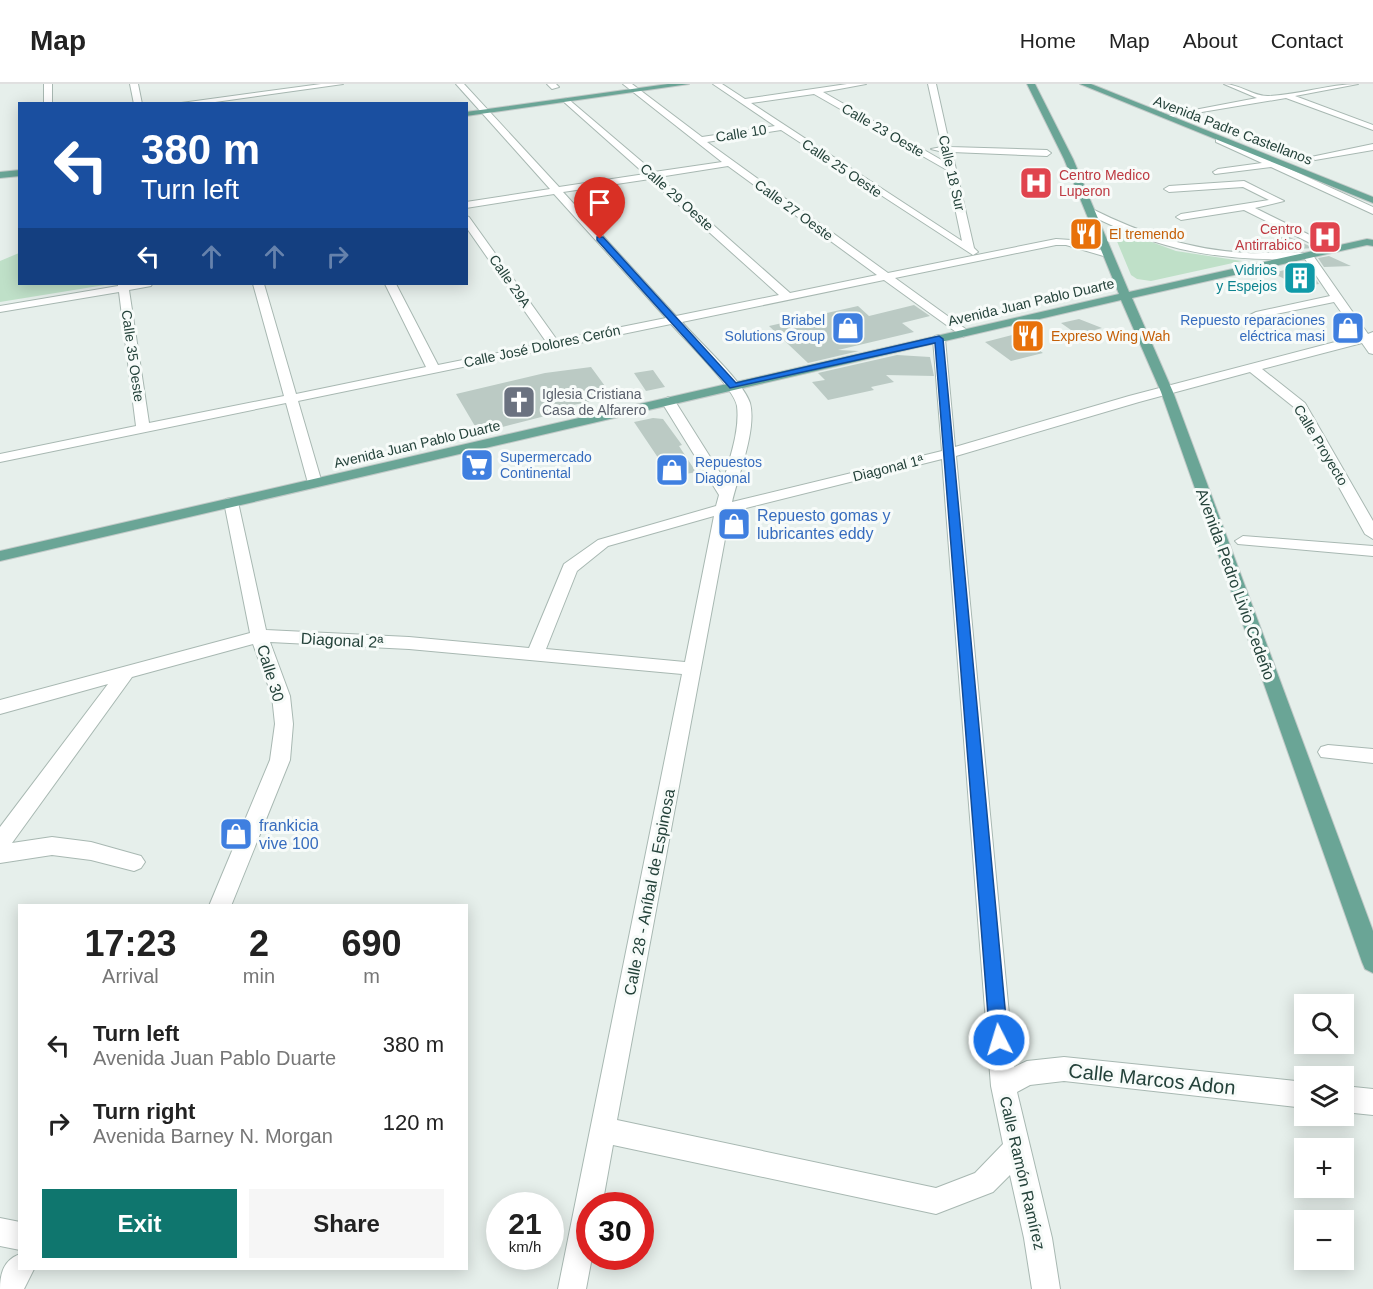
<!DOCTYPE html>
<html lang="en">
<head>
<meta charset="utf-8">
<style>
  body { margin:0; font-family:Arial,sans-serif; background:#f6f6f6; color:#222; height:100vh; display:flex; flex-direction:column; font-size:22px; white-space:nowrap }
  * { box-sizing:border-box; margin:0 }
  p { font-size:20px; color:#767676 }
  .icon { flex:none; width:33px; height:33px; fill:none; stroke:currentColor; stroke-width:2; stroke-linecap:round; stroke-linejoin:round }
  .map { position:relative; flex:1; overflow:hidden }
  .drawer { position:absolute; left:18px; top:820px; width:450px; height:366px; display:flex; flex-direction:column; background:#fff; border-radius:0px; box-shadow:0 3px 15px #0003 }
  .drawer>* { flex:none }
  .banner { position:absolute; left:18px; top:18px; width:450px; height:183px; border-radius:0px; box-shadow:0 3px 15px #0003; background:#1a4fa0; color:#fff; overflow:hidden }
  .tools { position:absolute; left:1294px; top:910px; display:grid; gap:12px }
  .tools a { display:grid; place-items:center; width:60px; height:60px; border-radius:0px; background:#fff; box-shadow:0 3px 15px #0003; font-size:30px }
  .speed { position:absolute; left:486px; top:1108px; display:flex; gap:12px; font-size:30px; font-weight:700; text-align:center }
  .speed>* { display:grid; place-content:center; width:78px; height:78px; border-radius:50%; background:#fff; box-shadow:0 3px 15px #0003; line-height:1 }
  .speed small { font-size:15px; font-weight:400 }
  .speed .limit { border:9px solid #d22; background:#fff; color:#111 }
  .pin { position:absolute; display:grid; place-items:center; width:51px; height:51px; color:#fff; margin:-62px -26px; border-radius:50% 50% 50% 0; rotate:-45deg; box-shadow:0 0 6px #0007 }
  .pin .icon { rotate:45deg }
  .me { position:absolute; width:66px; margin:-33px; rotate:355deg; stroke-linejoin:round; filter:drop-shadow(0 0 4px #0008) }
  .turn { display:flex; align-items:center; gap:21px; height:126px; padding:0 24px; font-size:27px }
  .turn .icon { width:78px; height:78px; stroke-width:2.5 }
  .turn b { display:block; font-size:42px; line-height:51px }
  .lanes { display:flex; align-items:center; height:57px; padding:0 24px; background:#0003; justify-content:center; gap:30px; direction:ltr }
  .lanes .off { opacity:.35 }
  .eta { display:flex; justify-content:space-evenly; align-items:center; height:102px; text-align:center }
  .eta b { font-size:36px; font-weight:700; line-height:42px }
  .action { display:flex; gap:12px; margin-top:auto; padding:12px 24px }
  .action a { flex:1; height:69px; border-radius:0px; background:#0f766e; color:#fff; font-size:24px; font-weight:700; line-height:69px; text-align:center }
  .action a+a { background:#f6f6f6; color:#222 }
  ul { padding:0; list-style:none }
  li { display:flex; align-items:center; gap:18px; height:78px; padding:0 24px }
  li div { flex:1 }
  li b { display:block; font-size:22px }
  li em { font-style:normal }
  header { display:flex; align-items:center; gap:36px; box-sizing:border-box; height:84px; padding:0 30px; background:#fff; border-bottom:2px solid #e0e0e0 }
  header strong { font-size:28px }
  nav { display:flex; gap:33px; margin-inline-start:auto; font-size:21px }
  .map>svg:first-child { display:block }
  .green { fill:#bfe0c8 }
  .building { fill:#bbcac4 }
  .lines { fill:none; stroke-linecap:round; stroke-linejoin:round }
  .minor-casing { stroke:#a8b8b2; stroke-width:2 }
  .major-casing { stroke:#c2cac8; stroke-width:2 }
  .minor { fill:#fff; fill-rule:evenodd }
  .major { fill:#6aa596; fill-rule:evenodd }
  .route { fill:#1a73e8; stroke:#114b97; stroke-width:1.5 }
  .labels { text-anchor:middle; stroke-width:6; stroke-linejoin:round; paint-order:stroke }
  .far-street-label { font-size:14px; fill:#24423a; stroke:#f7fbf9 }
  .far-health-label { font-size:14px; fill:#be3a42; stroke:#f7fbf9; text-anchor:start }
  .far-food-label { font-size:14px; fill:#c56008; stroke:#f7fbf9; text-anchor:start }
  .far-culture-label { font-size:14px; fill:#0d838f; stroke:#f7fbf9; text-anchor:end }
  .far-shop-label { font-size:14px; fill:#366cbe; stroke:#f7fbf9; text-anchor:end }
  .far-worship-label { font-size:14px; fill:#5b616d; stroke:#f7fbf9; text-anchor:start }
  .shop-label { font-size:16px; fill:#366cbe; stroke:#f7fbf9; text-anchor:start }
  .street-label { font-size:16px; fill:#24423a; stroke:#f7fbf9 }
  .near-street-label { font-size:20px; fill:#24423a; stroke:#f7fbf9 }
</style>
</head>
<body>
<header>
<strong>Map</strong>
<nav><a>Home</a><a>Map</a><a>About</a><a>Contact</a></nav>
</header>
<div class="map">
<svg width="1373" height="1205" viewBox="0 0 1373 1205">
  <rect width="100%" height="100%" fill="#e6efeb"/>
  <path class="green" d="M1111 143 1176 167 1242 177 1151 197 1137 195 1131 191Z
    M19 169 20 200H111L0 218V177Z"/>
  <path class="building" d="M1024 91 1044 92 1049 108 1028 107Z
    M1287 152 1314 164 1268 167 1255 159Z
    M1329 172 1351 182 1324 183 1318 174Z
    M1304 178 1319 200 1300 203 1273 189 1296 183 1291 180Z
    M914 221 930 232 902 239 914 248 838 266 859 267 808 279 769 242 858 222 869 232Z
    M1079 235 1102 244 1078 251 1061 239Z
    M1016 250 1043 269 1011 277 985 258Z
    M897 271 930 273 934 292 886 291 894 298 871 303 874 306 828 316 812 298 825 296 818 289Z
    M591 283 613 313 553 325V330L479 349 456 310 545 289Z
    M653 286 665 303 646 307 634 289Z
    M653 334 663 335 682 361 679 362 696 388 671 393 634 338Z"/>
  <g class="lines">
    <g class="minor-casing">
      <path id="minor" d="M44 0H52V20H44Z
        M130 0H138L142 20H134Z
        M321 0H343L201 20H174Z
        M456 0H464L559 103 645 90 564 18 563 16 567 14 654 88 722 78 623 0H632L702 53 775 42 713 0H722L745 15 847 0H866L823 8 945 78 943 68 931 65 942 63 928 0H936L950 63 1047 66 1051 69 1047 72 952 68 974 164 978 168 973 171 781 46 707 58 888 189 1056 155 1071 156 1112 170 1107 173 1066 161H1056L895 194 967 246 969 249 963 253 884 196 682 238C698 257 743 297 750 319 757 345 738 392 732 418L942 367 933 255 935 252 939 251 945 255 955 363 1129 312 1358 252 1334 218 1256 234 1250 231 1256 228 1330 212 1305 175C1220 177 1162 168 1086 129V125H1092C1142 150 1191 166 1247 169 1268 170 1291 166 1312 170L1368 250 1373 248V270L1369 269 1362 259 1262 285 1305 319 1373 437V455L1365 450 1295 324 1250 288 1139 318 956 372 1014 983 1027 977 1064 973 1305 998V1024L1064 997 1030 1001 1017 1008 1052 1154 1060 1205H1032L1024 1154 1010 1091 993 1108 936 1130 613 1061 602 1122H590V1173H592L586 1205H558L682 590 409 565 270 558 290 612 293 640 290 676 231 822H209L270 676 275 640 272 612 253 560 132 593 12 759 52 753 91 758 141 772 145 778 141 784 134 787 91 776 52 771 0 779V743L108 600 0 630V616L250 549 224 418 226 415 231 414 238 418 266 546 409 553 529 564 564 480 598 456 716 422 719 411 661 317 668 313 673 314 724 395C730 373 740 346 737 322 735 305 685 256 671 240L298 317 322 399 315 403 308 399 286 319 0 378V370L136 342 119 208 0 228V222L118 202V200H152L151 202 129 206 149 339 284 312 253 200H264L296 310 426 283 385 200H396L438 281 547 259 466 143V132L469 133 557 256 666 234 554 110 466 124V118L550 105ZM814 10 947 86 962 157 751 19ZM728 82 877 191 790 209 659 93ZM650 95 779 211 676 232 563 108ZM942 375 991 1002 1003 1060 975 1089 936 1104 617 1036 730 428ZM714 432 685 578 546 565 577 487 608 462Z
        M547 0H556L559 3 552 5Z
        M1224 0C1240 0 1254 13 1269 12 1299 11 1328 0 1358 0L1295 12 1373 41V46L1286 14 1172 33 1168 31 1257 14Z
        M1216 54H1222L1373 123V130L1271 83 1215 90 1213 88 1218 85 1262 79 1216 58Z
        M1373 60V66L1315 76 1311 73Z
        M1244 97 1284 117 1255 124 1336 164V168H1328L1244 126 1181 136 1176 133 1181 130 1269 116 1243 103 1169 108 1164 105 1169 102Z
        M1243 452 1373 462V472L1238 460 1235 457Z
        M1328 661 1373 665V679L1321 673 1318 668 1321 663Z
        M1344 1002 1373 1005V1031L1344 1028Z
        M0 1134 20 1138V1166L0 1162Z
        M20 1170V1185H34L24 1205H0C0 1189 4 1176 20 1170Z"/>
    </g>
    <g class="major-casing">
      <path id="major" d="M668 0H689L466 32V28Z
        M1027 0H1035L1073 75 1129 208 1367 155 1373 156V162L1367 161 1132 214 1173 308 1373 847V889L1365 885 1362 878 1161 308 1121 216 0 477V467L1119 210 1064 75Z
        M1080 0H1091L1373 113V119Z
        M20 86V92L0 94V88Z"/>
    </g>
    <use href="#minor" class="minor"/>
    <use href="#major" class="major"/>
  </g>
  <path class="route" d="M597 153H603L736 299 939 252 943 255 1008 956 1005 963 999 965 992 963 990 956 935 259 730 304 597 156Z"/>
  <defs>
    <g id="hospital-square" transform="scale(1.725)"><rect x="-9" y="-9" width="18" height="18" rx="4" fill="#e0444e" stroke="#f7fbf9"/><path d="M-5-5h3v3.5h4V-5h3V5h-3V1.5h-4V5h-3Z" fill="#fff"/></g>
    <g id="restaurant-square" transform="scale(1.725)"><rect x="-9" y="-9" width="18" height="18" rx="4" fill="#e8710a" stroke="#f7fbf9"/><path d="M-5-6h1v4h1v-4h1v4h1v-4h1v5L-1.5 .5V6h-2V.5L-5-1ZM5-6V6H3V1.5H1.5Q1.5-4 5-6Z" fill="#fff"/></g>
    <g id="building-square" transform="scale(1.725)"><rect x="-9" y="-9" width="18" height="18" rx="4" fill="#0f9aa8" stroke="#f7fbf9"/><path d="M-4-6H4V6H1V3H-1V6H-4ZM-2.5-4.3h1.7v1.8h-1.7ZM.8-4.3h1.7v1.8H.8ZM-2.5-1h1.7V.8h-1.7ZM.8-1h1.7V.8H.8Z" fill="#fff"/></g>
    <g id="shop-square" transform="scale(1.725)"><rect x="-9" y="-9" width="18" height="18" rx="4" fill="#3f7fe0" stroke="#f7fbf9"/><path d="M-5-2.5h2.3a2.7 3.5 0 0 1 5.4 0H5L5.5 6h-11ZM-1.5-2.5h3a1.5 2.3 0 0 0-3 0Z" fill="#fff"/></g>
    <g id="church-square" transform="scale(1.725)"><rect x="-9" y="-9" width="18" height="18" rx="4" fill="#6b7280" stroke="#f7fbf9"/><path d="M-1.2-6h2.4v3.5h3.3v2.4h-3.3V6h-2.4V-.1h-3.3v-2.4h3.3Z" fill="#fff"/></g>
    <g id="supermarket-square" transform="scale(1.725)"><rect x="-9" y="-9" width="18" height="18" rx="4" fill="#3f7fe0" stroke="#f7fbf9"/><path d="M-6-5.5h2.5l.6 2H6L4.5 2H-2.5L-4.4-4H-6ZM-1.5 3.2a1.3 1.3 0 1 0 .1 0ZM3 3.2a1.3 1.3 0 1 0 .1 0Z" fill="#fff"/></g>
  </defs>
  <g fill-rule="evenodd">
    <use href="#hospital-square" x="1036" y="99"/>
    <use href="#restaurant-square" x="1086" y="150"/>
    <use href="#hospital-square" x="1325" y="153"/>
    <use href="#building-square" x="1300" y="194"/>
    <use href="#shop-square" x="848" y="244"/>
    <use href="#shop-square" x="1348" y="244"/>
    <use href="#restaurant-square" x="1028" y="252"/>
    <use href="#church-square" x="519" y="318"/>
    <use href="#supermarket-square" x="477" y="381"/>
    <use href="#shop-square" x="672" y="386"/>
    <use href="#shop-square" x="734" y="440"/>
    <use href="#shop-square" x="236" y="750"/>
  </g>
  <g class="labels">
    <g class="far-street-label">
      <text transform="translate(883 46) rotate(30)" y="5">Calle 23 Oeste</text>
      <text transform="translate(1233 46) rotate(21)" y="5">Avenida Padre Castellanos</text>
      <text transform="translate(741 49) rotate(-9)" y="5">Calle 10</text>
      <text transform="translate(842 84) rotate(34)" y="5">Calle 25 Oeste</text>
      <text transform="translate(952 89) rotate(77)" y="5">Calle 18 Sur</text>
      <text transform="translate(677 113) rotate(42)" y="5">Calle 29 Oeste</text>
      <text transform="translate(794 126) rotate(36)" y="5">Calle 27 Oeste</text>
      <text transform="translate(510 197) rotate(55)" y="5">Calle 29A</text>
      <text transform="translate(1031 218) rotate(-13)" y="5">Avenida Juan Pablo Duarte</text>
      <text transform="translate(542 262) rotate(-12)" y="5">Calle José Dolores Cerón</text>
      <text transform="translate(133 272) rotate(82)" y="5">Calle 35 Oeste</text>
      <text transform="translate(417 360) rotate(-13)" y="5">Avenida Juan Pablo Duarte</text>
      <text transform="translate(1321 361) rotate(59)" y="5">Calle Proyecto</text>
      <text transform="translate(888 384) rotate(-14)" y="5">Diagonal 1ª</text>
    </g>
    <g class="far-health-label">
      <text x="1059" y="96">Centro Medico<tspan x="1059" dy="16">Luperon</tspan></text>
      <text x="1302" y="150" text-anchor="end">Centro<tspan x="1302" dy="16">Antirrabico</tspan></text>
    </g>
    <g class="far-food-label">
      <text x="1109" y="155">El tremendo</text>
      <text x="1051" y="257">Expreso Wing Wah</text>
    </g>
    <g class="far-culture-label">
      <text x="1277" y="191">Vidrios<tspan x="1277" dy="16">y Espejos</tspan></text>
    </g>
    <g class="far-shop-label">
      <text x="825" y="241">Briabel<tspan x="825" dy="16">Solutions Group</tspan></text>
      <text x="1325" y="241">Repuesto reparaciones<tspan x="1325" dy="16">eléctrica masi</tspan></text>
      <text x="500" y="378" text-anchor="start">Supermercado<tspan x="500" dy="16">Continental</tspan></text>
      <text x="695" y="383" text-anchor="start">Repuestos<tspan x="695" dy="16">Diagonal</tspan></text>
    </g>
    <g class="far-worship-label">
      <text x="542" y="315">Iglesia Cristiana<tspan x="542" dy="16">Casa de Alfarero</tspan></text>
    </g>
    <g class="shop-label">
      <text x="757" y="437">Repuesto gomas y<tspan x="757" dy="18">lubricantes eddy</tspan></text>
      <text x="259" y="747">frankicia<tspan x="259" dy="18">vive 100</tspan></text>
    </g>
    <g class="street-label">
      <text transform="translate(1236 500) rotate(70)" y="6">Avenida Pedro Livio Cedeño</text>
      <text transform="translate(342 556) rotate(3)" y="6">Diagonal 2ª</text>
      <text transform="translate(271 589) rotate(73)" y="6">Calle 30</text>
      <text transform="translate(649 808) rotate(-79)" y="6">Calle 28 - Aníbal de Espinosa</text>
      <text transform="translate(1023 1089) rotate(77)" y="6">Calle Ramón Ramírez</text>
    </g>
    <g class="near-street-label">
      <text transform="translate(1152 995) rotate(6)" y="7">Calle Marcos Adon</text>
    </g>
  </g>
</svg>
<div class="tools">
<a><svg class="icon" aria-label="search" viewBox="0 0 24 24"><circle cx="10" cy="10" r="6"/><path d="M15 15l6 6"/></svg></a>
<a><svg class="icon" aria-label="layers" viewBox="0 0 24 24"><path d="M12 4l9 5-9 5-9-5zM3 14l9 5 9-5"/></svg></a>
<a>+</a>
<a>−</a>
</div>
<div class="speed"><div>21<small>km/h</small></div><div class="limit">30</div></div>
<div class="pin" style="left:600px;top:155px;background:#d93025"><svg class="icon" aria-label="arrive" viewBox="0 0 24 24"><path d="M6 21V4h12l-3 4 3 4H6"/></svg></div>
<svg class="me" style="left:999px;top:956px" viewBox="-20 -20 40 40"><circle r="17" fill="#1a73e8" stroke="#fff" stroke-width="3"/><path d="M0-11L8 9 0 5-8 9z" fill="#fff"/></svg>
<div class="banner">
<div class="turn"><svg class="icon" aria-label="left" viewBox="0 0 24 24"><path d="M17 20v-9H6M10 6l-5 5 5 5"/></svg><div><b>380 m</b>Turn left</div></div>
<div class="lanes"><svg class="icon" aria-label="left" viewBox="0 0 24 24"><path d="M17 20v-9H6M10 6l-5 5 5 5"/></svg><svg class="icon off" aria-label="ahead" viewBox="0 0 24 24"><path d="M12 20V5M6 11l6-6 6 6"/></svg><svg class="icon off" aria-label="ahead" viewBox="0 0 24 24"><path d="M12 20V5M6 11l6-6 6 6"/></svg><svg class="icon off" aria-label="right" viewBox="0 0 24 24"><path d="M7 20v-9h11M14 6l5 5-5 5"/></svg></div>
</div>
<section class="drawer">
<div class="eta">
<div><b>17:23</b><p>Arrival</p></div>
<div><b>2</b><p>min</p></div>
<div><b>690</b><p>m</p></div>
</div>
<ul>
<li><svg class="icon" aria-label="left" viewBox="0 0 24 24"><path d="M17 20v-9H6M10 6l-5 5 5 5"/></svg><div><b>Turn left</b><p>Avenida Juan Pablo Duarte</p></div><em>380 m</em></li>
<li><svg class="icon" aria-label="right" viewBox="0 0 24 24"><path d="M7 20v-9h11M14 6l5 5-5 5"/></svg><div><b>Turn right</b><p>Avenida Barney N. Morgan</p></div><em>120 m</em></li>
</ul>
<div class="action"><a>Exit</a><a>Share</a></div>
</section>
</div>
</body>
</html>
